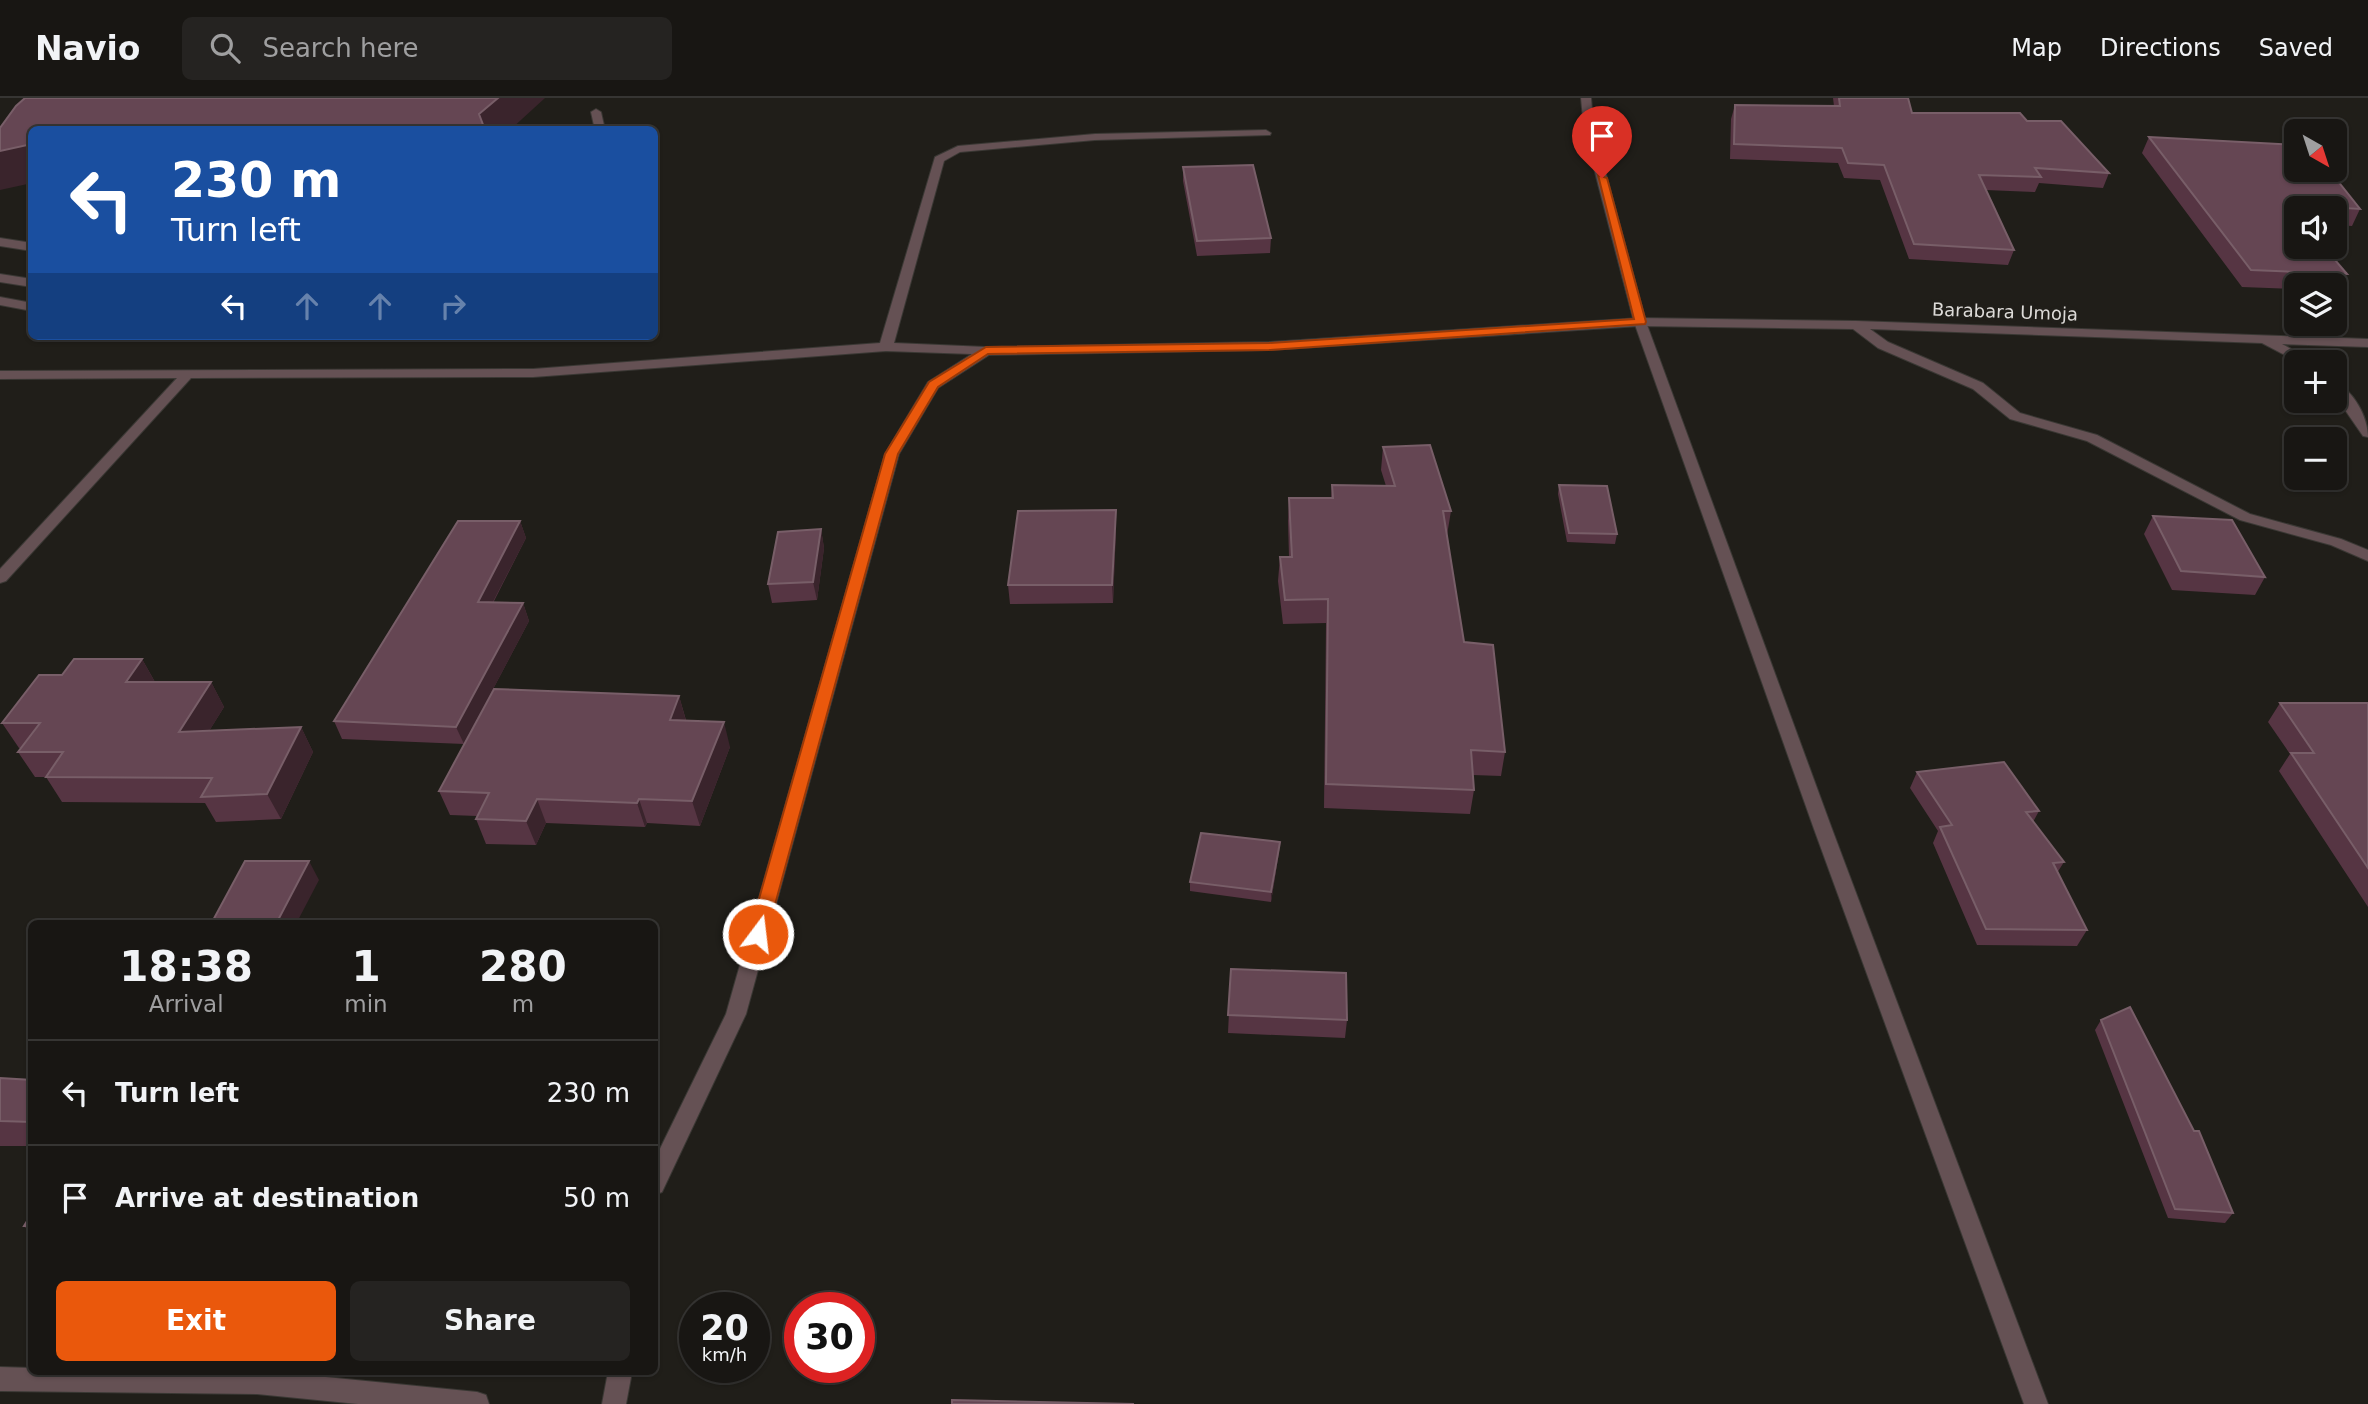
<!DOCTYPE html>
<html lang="en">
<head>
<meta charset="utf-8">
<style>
  body { margin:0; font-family:"DejaVu Sans",sans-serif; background:#252321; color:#f1f3f6; height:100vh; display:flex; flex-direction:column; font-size:26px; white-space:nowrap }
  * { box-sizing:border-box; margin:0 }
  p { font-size:23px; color:#9f9fa0 }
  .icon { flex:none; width:38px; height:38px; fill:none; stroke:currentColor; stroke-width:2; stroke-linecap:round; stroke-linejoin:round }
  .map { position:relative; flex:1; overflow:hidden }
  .panel { position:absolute; left:28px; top:822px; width:630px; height:455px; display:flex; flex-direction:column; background:#181613; border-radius:10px; box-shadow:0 2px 5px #0004,0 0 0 2px #363533 }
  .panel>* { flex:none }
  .guide { position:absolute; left:28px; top:28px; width:630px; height:214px; border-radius:10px; box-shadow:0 2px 5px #0004,0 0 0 2px #363533; background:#1a4fa0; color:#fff; overflow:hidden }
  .needle { width:46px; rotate:141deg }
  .controls { position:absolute; left:2284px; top:21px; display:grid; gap:14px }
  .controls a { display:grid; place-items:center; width:63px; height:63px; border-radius:10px; background:#181613; box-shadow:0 2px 5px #0004,0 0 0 2px #363533; font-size:35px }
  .speed { position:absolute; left:679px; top:1194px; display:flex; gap:14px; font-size:35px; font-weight:700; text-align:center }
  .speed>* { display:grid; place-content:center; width:91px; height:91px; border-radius:50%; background:#181613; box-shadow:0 2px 5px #0004,0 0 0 2px #363533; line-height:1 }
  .speed small { font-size:18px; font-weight:400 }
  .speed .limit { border:10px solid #d22; background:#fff; color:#111 }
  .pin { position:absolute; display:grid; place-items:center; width:60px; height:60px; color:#fff; margin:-72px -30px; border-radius:50% 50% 50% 0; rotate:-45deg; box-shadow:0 0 7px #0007 }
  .pin .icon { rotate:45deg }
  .me { position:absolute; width:77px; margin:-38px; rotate:15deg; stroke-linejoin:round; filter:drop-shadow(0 0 5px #0008) }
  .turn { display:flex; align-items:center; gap:24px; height:147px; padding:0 28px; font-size:32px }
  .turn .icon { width:91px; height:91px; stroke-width:2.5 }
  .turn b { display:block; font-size:49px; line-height:60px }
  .lanes { display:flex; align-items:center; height:66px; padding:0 28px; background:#0003; justify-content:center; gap:35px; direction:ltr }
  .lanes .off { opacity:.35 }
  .eta { display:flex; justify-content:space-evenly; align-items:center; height:119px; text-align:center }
  .eta b { font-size:42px; font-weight:700; line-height:49px }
  .primary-button { display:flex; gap:14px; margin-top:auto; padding:14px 28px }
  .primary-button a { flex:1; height:80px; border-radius:10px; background:#ea580c; color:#fff; font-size:28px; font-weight:700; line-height:80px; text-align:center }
  .primary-button a+a { background:#252321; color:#f1f3f6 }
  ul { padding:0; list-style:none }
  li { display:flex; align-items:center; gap:21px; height:105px; padding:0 28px; border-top:2px solid #363533 }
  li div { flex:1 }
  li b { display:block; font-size:26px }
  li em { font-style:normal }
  header { display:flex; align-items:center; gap:42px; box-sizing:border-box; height:98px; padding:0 35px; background:#181613; border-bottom:2px solid #363533 }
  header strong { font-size:33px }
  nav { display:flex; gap:38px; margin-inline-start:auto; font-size:24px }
  .search { width:490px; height:63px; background:#252321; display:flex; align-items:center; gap:18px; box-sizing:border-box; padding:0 24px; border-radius:10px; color:#9f9fa0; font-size:26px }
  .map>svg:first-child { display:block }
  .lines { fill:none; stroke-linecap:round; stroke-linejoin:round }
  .service-casing { stroke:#3a3834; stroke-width:2 }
  .minor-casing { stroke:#3a3834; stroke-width:2 }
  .tertiary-casing { stroke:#3a3834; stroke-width:2 }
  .service { fill:#655154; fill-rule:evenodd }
  .minor { fill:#655154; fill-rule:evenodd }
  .tertiary { fill:#655154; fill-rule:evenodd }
  .wall { fill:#563543 }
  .shaded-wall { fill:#3a242c }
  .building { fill:#654653; stroke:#785e68; stroke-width:2 }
  .route { fill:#ea580c; stroke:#983908; stroke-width:2 }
  .labels { text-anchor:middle; stroke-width:7; stroke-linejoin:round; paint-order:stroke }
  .far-street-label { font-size:18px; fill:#dddbd8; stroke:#201e19 }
</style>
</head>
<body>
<header>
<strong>Navio</strong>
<div class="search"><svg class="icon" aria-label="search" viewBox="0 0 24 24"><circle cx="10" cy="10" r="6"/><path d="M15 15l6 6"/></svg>Search here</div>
<nav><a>Map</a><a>Directions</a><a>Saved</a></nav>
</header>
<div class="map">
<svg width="2368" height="1306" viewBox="0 0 2368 1306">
  <rect width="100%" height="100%" fill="#201e19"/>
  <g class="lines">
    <g class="service-casing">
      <path id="service" d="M596 11 601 14 605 32H595L591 14Z
        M0 140 32 145V153L0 148Z
        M0 176 32 181V189L0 184Z
        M0 199 32 205V213L0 207Z"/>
    </g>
    <g class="minor-casing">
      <path id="minor" d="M1266 32 1271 35 1270 37 1095 42 960 54 944 63 894 245 986 249 1269 244 1640 220 1856 223 2368 241V249L2282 246 2315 264H2298L2262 245 1870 231 1888 244 1983 285 2020 315 2097 337 2250 416 2341 441 2368 452V463L2331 447 2240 422 2087 343 2010 321 1973 291 1878 250 1853 231 1640 228 1269 252 989 257 938 290 899 356 746 916 662 1094 654 1097V1063L726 916 885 356 928 284 972 256 886 253 533 279 191 280 6 483 0 485V471L177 280 0 281V273L533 271 880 245 935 59 958 48 1095 36Z
        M2334 284C2354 292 2368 320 2368 339L2363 338 2334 296Z
        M0 1269 32 1270V1274H275L477 1294 486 1297 489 1306H358L257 1296 0 1293Z
        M608 1274H632L626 1306H602Z"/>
    </g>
    <g class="tertiary-casing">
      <path id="tertiary" d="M1581 0H1591L1594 32 1646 224 1832 731 2048 1306H2024L1814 731 1634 224 1584 32Z"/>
    </g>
    <use href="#service" class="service"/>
    <use href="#minor" class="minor"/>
    <use href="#tertiary" class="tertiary"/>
  </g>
  <path class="wall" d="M1833 0H1908L1912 15 2027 23 2109 75 2103 90 2039 85 2035 94 1986 92 2014 152 2008 167 1909 161 1880 82 1844 80 1838 65 1730 61 1731 21 1735 7 1834 8Z
    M2149 39 2360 111 2352 128 2334 127V110H2296V149L2347 176 2338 193H2334V187H2296V191L2242 189 2142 55Z
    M1183 69 1271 140 1270 155 1197 158 1183 83Z
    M1383 349 1451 413 1447 437 1464 544 1505 654 1501 678 1473 677 1474 692 1470 716 1324 710 1326 525 1283 526 1278 483 1280 459H1289L1288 423 1289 400H1331L1332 387 1386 388 1381 372Z
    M1559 387 1617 436 1615 446 1567 444 1558 396Z
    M2153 418 2265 479 2255 497 2172 492 2144 436Z
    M520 423 526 440 493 505H523L529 523 464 646 342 641 334 623Z
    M821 431 824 450 817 502 772 505 768 486Z
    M1116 431 1113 505 1010 506 1008 487Z
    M142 561 155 584H211L224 609 209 633 301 629 313 654 281 721 216 724 205 705 62 704 46 679H35L18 654 21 650H19L2 625 62 577Z
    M679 598 686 622 730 649 700 728 647 725 645 729 546 725 536 747 486 746 476 721 477 718 450 717 439 693Z
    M2280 605H2368V809L2279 673 2290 656 2268 624Z
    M1917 674 2039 713 2033 724 2064 764 2057 775 2087 832 2077 848 1977 847 1933 745 1938 733 1910 690Z
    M1280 744 1279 754 1271 804 1190 793V784Z
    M1231 871 1347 922 1345 940 1228 935Z
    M2101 922 2194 1033 2233 1115 2225 1125 2168 1120 2095 932Z
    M0 980 32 982V1048H0Z
    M32 1115V1136L24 1128Z"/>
  <path class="shaded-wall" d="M498 0H545L510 32H484L479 16Z
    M32 46V85L0 92V53Z
    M1116 412V431L1113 505 1112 487Z
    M520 423 526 440 484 521 478 504Z
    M821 431 824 450 817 502 813 484Z
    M523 505 529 523 464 646 456 629Z
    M142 561 156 586 126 584Z
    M211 584 224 609 193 659 179 634Z
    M679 598 686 623 670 622Z
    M724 624 730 649 700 728 692 703Z
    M301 629 313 654 281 721 267 696Z
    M537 701 546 725 536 747 526 723Z
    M639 701 647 725 645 729 637 705Z
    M1280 744 1279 754 1271 804V794Z
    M309 763 319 782 296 826H276Z"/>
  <path class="building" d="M25 0H498L479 16 485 32H32V46L0 53V30L16 8Z
    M1839 0H1908L1912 15H2020L2027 23H2061L2109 75 2035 70 2041 79 1979 77 2014 152 1914 146 1884 67 1848 65 1842 50 1734 46 1735 7 1840 8Z
    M2149 39 2296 47V72H2329L2360 111 2289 107 2296 116V149H2324L2347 176 2251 172Z
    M1253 67 1271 140 1197 143 1183 69Z
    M1430 347 1451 413H1443L1464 544 1493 547 1505 654 1471 652 1474 692 1326 686 1328 501 1285 502 1280 459H1292L1289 400H1333L1332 387 1395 388 1383 349Z
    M1559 387 1607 388 1617 436 1569 435Z
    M1116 412 1112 487H1008L1018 413Z
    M2153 418 2232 422 2265 479 2181 473Z
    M458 423H520L478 504 523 505 456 629 334 623Z
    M821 431 813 484 768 486 778 434Z
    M74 561H142L126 584H211L179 634 301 629 267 696 201 699 212 680 46 679 63 654H18L40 625H2L39 577H62Z
    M494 591 679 598 670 622 724 624 692 703 639 701 637 705 537 701 526 723 476 721 489 695 439 693Z
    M2280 605H2368V770L2291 655H2314Z
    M2004 664 2039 713 2026 714 2064 764 2053 765 2087 832 1986 831 1940 729 1952 727 1917 674Z
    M1201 735 1280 744 1271 794 1190 784Z
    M245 763H309L276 826H211Z
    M1231 871 1346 875 1347 922 1228 917Z
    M2130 909 2194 1033H2199L2233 1115 2175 1111 2101 922Z
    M0 980 32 982V1024L0 1023Z
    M32 1115V1128H24Z
    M952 1302 1134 1306H952Z"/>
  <path class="route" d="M1598 77 1607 80 1646 224 1645 226 1269 252 988 256 938 289 898 356 767 836 764 841H752L749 836 885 356 929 284 986 249 1269 245 1634 221Z"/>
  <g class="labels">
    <g class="far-street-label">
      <text transform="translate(2005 214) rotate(2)" y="6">Barabara Umoja</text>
    </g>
  </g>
</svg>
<div class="controls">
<a><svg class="needle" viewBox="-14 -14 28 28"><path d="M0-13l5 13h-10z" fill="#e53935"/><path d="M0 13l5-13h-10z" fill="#9f9fa0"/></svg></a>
<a><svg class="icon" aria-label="sound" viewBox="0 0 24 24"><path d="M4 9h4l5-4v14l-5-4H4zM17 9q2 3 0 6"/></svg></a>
<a><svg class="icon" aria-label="layers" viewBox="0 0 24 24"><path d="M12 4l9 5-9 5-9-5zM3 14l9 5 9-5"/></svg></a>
<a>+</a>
<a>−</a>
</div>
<div class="speed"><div>20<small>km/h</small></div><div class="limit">30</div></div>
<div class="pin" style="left:1602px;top:80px;background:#d93025"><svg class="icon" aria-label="arrive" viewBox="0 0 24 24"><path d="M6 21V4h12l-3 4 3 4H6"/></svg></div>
<svg class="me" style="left:758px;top:836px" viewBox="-20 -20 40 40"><circle r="17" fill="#ea580c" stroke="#fff" stroke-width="3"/><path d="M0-11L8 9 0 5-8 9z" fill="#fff"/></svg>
<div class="guide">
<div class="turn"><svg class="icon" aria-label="left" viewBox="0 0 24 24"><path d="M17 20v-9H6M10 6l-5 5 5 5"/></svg><div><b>230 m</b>Turn left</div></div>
<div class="lanes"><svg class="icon" aria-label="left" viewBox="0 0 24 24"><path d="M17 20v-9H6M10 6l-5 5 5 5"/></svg><svg class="icon off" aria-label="ahead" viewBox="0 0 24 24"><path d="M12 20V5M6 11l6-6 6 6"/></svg><svg class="icon off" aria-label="ahead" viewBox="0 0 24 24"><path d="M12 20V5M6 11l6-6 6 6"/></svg><svg class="icon off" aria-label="right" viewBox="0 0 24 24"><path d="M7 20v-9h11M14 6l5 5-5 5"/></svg></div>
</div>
<section class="panel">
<div class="eta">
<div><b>18:38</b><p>Arrival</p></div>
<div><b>1</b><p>min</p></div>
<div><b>280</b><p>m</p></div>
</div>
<ul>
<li><svg class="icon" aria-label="left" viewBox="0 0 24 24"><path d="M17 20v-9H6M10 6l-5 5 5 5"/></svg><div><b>Turn left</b></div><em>230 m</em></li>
<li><svg class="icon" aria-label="arrive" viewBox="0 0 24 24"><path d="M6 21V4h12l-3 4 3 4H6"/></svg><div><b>Arrive at destination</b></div><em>50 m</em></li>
</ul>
<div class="primary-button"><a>Exit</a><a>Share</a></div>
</section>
</div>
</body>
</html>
